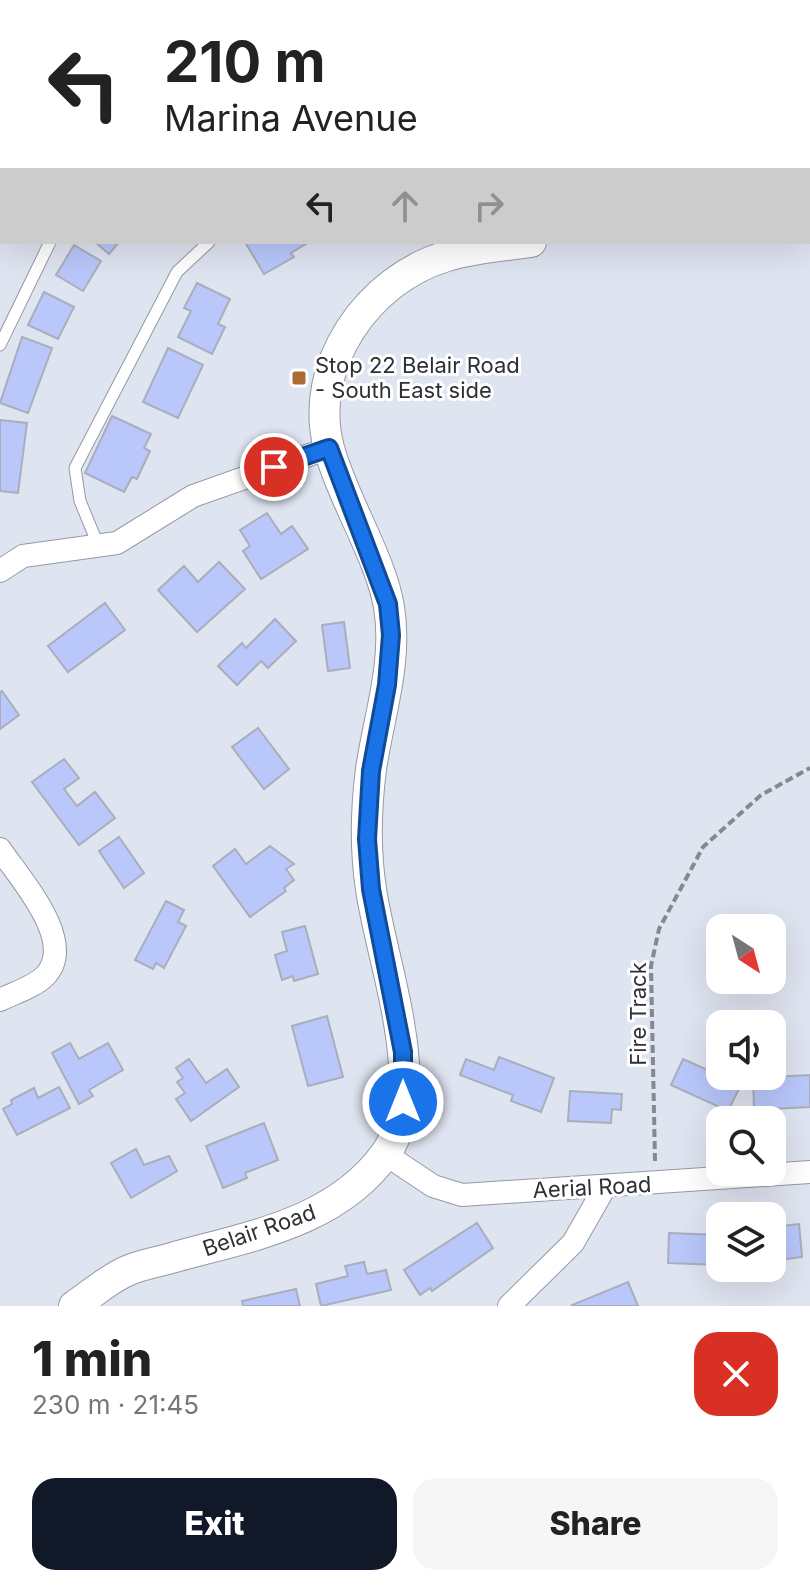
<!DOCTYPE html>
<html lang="en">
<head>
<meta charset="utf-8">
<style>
  body { margin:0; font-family:Inter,sans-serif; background:#f6f6f6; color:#222; height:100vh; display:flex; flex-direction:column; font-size:30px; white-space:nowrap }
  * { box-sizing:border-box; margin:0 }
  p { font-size:26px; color:#767676 }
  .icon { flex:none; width:44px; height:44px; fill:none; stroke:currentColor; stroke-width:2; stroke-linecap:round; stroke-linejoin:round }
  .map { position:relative; height:1306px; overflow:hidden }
  .details { display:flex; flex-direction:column; background:#fff; flex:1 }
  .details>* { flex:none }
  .hud { position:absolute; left:0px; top:0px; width:810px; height:244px; box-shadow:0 8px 32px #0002; background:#fff; color:#222; overflow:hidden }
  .needle { width:52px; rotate:144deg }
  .controls { position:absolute; left:706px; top:914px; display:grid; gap:16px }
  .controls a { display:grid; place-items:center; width:80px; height:80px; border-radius:16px; background:#fff; box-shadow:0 8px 32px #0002; font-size:40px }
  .pin { position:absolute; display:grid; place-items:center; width:68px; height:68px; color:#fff; margin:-34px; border:4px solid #fff; border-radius:50%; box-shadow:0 2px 8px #0007 }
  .me { position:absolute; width:88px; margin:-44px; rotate:0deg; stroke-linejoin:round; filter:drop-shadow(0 0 6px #0008) }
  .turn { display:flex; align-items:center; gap:28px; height:168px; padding:0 32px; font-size:36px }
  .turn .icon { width:104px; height:104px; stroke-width:2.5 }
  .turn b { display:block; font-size:56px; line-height:68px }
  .lanes { display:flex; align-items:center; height:76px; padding:0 32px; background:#0003; justify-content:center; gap:40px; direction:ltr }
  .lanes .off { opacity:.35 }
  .round { display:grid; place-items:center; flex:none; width:84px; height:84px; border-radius:24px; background:#f6f6f6 }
  .headline { display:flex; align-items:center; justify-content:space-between; height:136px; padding:0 32px }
  h1 { font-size:48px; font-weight:800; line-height:60px }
  .action { display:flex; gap:16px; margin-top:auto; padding:16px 32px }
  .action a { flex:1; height:92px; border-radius:24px; background:#111827; color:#fff; font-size:32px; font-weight:800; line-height:92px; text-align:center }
  .action a+a { background:#f6f6f6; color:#222 }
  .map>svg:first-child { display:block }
  .building { fill:#b9c7fb; stroke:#aaaebb; stroke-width:2 }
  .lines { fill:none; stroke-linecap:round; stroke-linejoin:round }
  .service-casing { stroke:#9599a5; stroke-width:13 }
  .minor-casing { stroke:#9599a5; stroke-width:24 }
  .secondary-casing { stroke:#9599a5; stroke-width:32 }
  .path { stroke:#858891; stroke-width:4; stroke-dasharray:8 4; stroke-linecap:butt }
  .service { stroke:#fff; stroke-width:11 }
  .minor { stroke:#fff; stroke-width:22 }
  .secondary { stroke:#fff; stroke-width:30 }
  .route-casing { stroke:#114b97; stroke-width:20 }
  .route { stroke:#1a73e8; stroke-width:14 }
  .poi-dot { fill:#aa6c32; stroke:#fff; stroke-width:3 }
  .labels { text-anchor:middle; stroke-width:6; stroke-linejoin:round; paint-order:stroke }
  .poi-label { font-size:22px; fill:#2f3035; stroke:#fff; text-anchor:start }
  .street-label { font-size:22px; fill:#2f3035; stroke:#fff }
</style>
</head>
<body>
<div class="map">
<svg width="810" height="1306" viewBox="0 0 810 1306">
  <rect width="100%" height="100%" fill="#dfe4f1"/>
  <path class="building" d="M0 0H77L2 2 0 74Z
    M95 242H119L109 254Z
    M245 242H309L291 253 294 257 264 274Z
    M74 245 101 261 83 291 56 275Z
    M197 283 230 299 218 324 225 327 212 354 178 337 191 311 184 308Z
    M44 292 74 307 58 339 28 325Z
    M22 337 52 348 28 413 0 403Z
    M168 348 203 365 178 418 143 402Z
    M112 416 151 434 144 448 150 451 137 479 132 477 124 492 85 473Z
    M0 420 27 423 18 493 0 491Z
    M267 513 281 534 292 526 308 549 261 579 243 551 250 546 240 530Z
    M219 562 245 589 197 632 158 590 184 566 198 582Z
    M105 603 125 630 68 672 48 646Z
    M275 619 296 641 268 668 261 661 237 685 218 666 242 643 246 648Z
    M344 622 350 668 328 671 322 625Z
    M2 691 19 715 0 729V692Z
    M258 728 289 769 264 789 232 747Z
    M64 759 79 778 64 789 77 806 95 792 115 818 79 845 32 782Z
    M119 837 144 873 124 888 99 851Z
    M270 846 294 864 286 869 294 880 284 888 286 891 250 917 213 866 235 849 246 864Z
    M166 901 184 910 178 922 186 926 164 968 156 963 153 969 135 960Z
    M305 926 318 974 294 981 293 976 282 980 275 955 287 951 282 932Z
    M327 1016 343 1077 308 1086 292 1026Z
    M70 1043 79 1059 108 1043 123 1070 89 1090 93 1096 79 1104 52 1053Z
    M499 1057 554 1078 541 1112 511 1101 513 1095 460 1075 466 1059 494 1070Z
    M189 1059 206 1083 227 1069 239 1087 191 1121 176 1099 185 1093 177 1082 183 1078 176 1068Z
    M683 1059 741 1085 728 1111 671 1085Z
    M810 1075V1107L754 1110 753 1078Z
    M59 1087 70 1108 17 1135 3 1109 12 1104 11 1100 34 1088 38 1098Z
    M570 1091 622 1094 621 1110 612 1109 611 1123 568 1121Z
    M264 1123 278 1160 245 1173 247 1178 223 1188 206 1146Z
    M136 1149 144 1165 169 1156 177 1171 131 1198 111 1163Z
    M477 1223 493 1248 432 1291 430 1288 420 1295 404 1270Z
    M799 1224 802 1257 772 1261V1227Z
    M669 1233 720 1235V1265L668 1263Z
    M364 1262 367 1274 386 1270 391 1290 321 1306 316 1284 348 1276 345 1266Z
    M628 1282 638 1306H573L572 1305Z
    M296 1289 300 1306H243L242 1301Z"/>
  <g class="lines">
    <g class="service-casing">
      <path id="service" d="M125 2 129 0
        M329 2 333 0
        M0 110 2 108
        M0 345 50 242
        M99 547 80 501 75 468 177 272 209 242"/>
    </g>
    <g class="minor-casing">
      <path id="minor" d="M0 571 23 556 117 543 193 496 329 448
        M0 849C20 879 78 942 45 976 34 987 14 993 0 1000
        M385 1154 433 1186 462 1195 810 1172
        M509 1306 573 1243 605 1187"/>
    </g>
    <g class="secondary-casing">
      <path id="secondary" d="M808 49 810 46
        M74 1306C91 1295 108 1279 127 1271 142 1264 159 1262 175 1257 251 1236 337 1222 386 1153 431 1088 381 961 371 889 365 850 366 808 371 769 379 715 398 662 389 607 381 558 342 498 329 448 307 366 368 279 447 256 473 248 503 246 531 242"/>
    </g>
    <path class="path" d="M655 1161 651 966 659 929 703 847 761 795 810 768"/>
    <use href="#service" class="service"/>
    <use href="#minor" class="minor"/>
    <use href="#secondary" class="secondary"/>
  </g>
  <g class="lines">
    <g class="route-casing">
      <path id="route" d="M274 467 329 448 388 604 391 635 387 685 371 771 367 839 371 889 403 1052V1102"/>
    </g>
    <use href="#route" class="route"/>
  </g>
  <rect class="poi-dot" x="291" y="370" width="16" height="16" rx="4"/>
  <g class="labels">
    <g class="poi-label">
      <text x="315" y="373">Stop 22 Belair Road<tspan x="315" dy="25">- South East side</tspan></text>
    </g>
    <g class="street-label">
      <text transform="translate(638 1014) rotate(-90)" y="8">Fire Track</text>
      <text transform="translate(592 1187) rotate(-3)" y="8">Aerial Road</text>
      <text transform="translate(259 1230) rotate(-19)" y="8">Belair Road</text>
    </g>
  </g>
</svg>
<div class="controls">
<a><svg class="needle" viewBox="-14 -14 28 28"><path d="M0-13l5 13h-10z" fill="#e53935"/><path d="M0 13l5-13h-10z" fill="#767676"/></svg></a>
<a><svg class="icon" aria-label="sound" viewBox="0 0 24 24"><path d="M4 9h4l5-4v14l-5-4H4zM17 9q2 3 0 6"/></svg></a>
<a><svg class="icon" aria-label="search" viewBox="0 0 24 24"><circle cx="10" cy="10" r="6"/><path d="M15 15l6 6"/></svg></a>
<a><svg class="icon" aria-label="layers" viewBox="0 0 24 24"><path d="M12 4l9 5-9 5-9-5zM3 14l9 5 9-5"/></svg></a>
</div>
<div class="pin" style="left:274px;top:467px;background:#d93025"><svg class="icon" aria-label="arrive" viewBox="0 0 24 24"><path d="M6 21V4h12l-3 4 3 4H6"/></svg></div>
<svg class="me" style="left:403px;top:1102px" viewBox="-20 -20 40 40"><circle r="17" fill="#1a73e8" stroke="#fff" stroke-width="3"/><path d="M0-11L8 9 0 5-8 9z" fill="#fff"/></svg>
<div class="hud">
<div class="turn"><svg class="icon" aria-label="left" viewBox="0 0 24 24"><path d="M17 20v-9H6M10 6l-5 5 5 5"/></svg><div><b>210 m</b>Marina Avenue</div></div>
<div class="lanes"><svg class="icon" aria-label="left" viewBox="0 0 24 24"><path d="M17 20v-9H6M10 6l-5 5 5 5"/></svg><svg class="icon off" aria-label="ahead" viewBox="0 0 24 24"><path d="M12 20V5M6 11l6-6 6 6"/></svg><svg class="icon off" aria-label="right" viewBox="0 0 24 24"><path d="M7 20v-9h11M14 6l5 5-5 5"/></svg></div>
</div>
</div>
<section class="details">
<div class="headline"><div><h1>1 min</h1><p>230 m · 21:45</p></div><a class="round" style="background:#d93025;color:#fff"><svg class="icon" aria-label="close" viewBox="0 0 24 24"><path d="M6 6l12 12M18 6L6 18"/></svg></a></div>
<div class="action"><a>Exit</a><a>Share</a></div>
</section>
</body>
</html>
